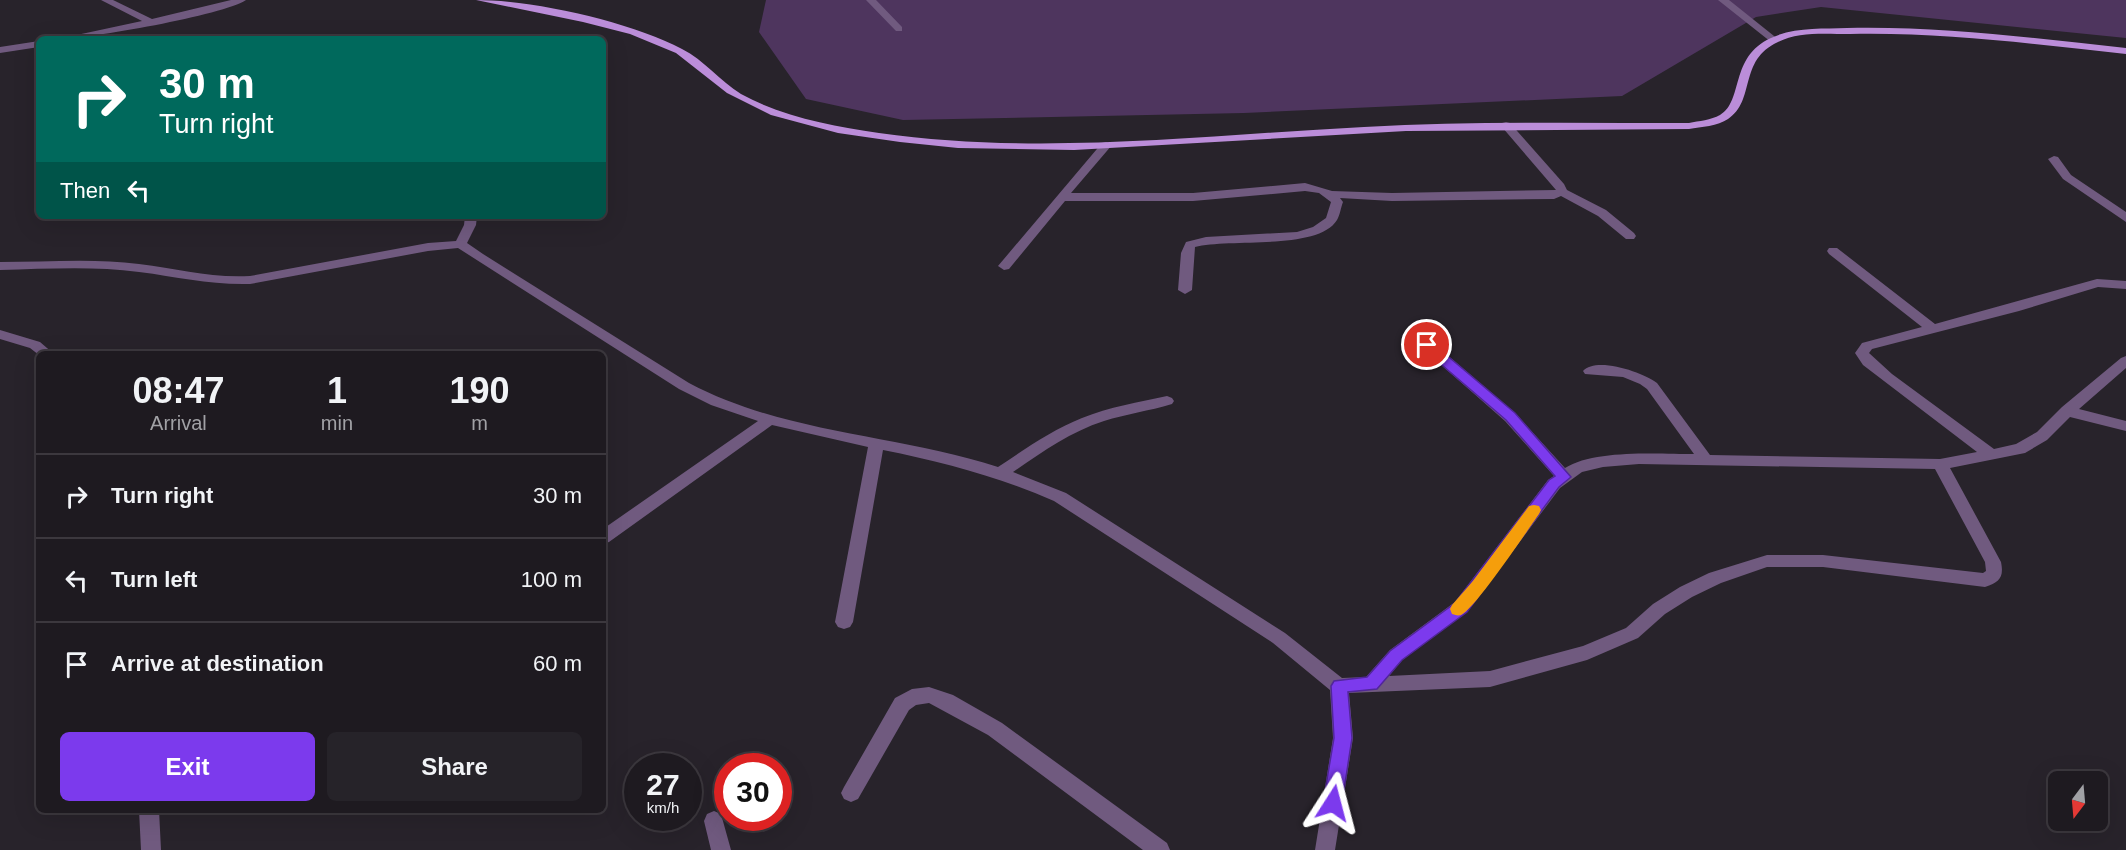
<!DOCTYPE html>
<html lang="en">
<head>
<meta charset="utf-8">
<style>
  body { margin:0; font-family:Arial,sans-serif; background:#262329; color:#f1f3f6; height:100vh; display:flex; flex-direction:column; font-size:22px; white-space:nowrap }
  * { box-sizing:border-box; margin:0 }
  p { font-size:20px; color:#a1a1a5 }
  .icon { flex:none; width:33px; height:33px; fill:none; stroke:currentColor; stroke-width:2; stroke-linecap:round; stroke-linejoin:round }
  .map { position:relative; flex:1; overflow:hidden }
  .drawer { position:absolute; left:36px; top:351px; width:570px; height:462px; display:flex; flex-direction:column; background:#1e1a20; border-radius:9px; box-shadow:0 6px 24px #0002,0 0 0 2px #3c383e }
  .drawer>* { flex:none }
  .hud { position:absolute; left:36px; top:36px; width:570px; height:183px; border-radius:9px; box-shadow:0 6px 24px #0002,0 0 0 2px #3c383e; background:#00695c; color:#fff; overflow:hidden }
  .needle { width:39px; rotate:196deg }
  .fabs { position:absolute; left:2048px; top:771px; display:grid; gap:12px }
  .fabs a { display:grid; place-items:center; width:60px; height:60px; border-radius:9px; background:#1e1a20; box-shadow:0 6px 24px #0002,0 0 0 2px #3c383e; font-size:30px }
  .speed { position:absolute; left:624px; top:753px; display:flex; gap:12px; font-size:30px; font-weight:700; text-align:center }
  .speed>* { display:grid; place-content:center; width:78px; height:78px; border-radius:50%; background:#1e1a20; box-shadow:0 6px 24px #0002,0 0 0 2px #3c383e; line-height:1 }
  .speed small { font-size:15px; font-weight:400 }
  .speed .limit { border:9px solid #d22; background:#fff; color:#111 }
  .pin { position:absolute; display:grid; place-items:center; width:51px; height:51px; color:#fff; margin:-26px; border:3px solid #fff; border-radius:50%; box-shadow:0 2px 6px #0007 }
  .me { position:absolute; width:66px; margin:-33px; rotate:9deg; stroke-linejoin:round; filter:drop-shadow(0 0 4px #0008) }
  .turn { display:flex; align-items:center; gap:21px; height:126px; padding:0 24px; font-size:27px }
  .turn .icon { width:78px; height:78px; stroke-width:2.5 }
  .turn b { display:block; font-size:42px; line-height:51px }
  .then { display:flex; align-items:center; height:57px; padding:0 24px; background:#0003; gap:12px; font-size:22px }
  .eta { display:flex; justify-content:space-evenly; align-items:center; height:102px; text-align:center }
  .eta b { font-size:36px; font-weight:700; line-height:42px }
  .primary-button { display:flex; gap:12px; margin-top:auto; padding:12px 24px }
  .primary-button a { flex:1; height:69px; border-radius:9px; background:#7c3aed; color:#fff; font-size:24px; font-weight:700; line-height:69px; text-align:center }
  .primary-button a+a { background:#262329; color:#f1f3f6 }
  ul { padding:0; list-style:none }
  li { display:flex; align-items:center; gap:18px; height:84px; padding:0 24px; border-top:2px solid #3c383e }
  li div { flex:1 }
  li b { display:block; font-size:22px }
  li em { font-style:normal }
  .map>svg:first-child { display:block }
  .green { fill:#4e355e }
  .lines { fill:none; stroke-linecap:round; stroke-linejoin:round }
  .minor { fill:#705a7f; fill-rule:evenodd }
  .major { fill:#bb8dd9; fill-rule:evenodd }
  .route { fill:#7c3aed; stroke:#51269a; stroke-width:1.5 }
  .slow { fill:#f59e0b }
</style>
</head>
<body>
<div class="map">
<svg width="2126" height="850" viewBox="0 0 2126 850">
  <rect width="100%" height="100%" fill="#28232b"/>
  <path class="green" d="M766 0H2126V38L1821 7 1756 17 1622 96 1244 113 903 120 806 99 759 32Z"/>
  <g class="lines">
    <path class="minor" d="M101 0H113L152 19 231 0H246C224 15 88 39 58 39L142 21Z
      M866 0H876L902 27V31H896Z
      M1718 0H1729L1779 40 1771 42Z
      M39 41V47L0 53V47Z
      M1506 122 1510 123 1564 184 1567 190 1606 210 1634 233 1636 236 1634 239H1626L1598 216 1561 196 1554 199 1392 201 1340 198 1343 202C1341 207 1340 215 1337 220 1318 251 1229 238 1195 247L1192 290 1185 294 1178 290 1181 253 1186 242 1206 237 1297 232 1313 227 1326 218 1331 202 1319 193 1305 191 1193 201H1065L1009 269 1004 270 998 266 1102 143 1106 142 1112 145 1071 193H1193L1305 183 1332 191 1392 193 1556 190 1502 127V123Z
      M2054 156 2058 157 2071 175 2126 212V222L2063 179 2048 159Z
      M465 216H477L476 225 467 243 483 254 689 383C785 434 896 434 998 467 1025 449 1052 430 1082 418 1109 407 1139 402 1167 396L1172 398 1174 401 1172 404C1149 411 1126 414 1104 421 1070 432 1042 452 1013 472L1066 493 1285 633 1342 678 1366 677 1390 650 1455 602 1548 480 1554 476 1505 421 1422 348 1420 345 1422 342H1432L1515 413 1565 468C1594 449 1660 454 1694 454L1647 389 1640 384 1623 377 1585 374 1583 371C1596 356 1643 372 1657 383L1710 455 1940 459 1977 452 1863 365 1855 353 1862 343 1922 327 1829 254 1827 251 1829 248H1837L1935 324 2097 279 2126 281V289L2098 287 2019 311 1872 349 1869 353 1892 374 1994 449 2016 444 2037 432 2062 407 2121 358 2126 356V368L2079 409 2126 421V431L2070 417 2047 440 2025 453 1950 468 2001 562C2004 577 2000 582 1985 587L1823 567H1767L1721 583 1692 597 1665 614 1638 638 1587 660 1490 687 1349 693 1353 738 1335 850H1315L1333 738 1330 690 1273 643 1054 501C999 477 943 462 883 450L853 622 850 627 844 629 838 627 835 622 868 447 772 425 609 542 603 544V529L758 421 711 405 679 389 458 248 428 251 250 284C209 285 179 277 139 272 94 266 46 269 0 270V262C46 262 94 258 139 264 179 269 209 278 250 276L428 243 456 241 464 225ZM1639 464 1935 469 1985 562 1986 571 1983 573 1823 555H1767L1709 573 1680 587 1653 604 1626 628 1583 646 1490 671 1389 676 1402 660 1467 612 1560 488 1582 472 1603 467Z
      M0 330 40 342 54 354 39 355 30 348 0 339Z
      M929 687 953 695 1002 723 1167 843 1170 850H1143L988 735 929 703 916 705 909 710 858 799 851 802 844 799 841 793 844 787 895 698 912 689Z
      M139 810H159L161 850H141Z
      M714 811 721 814 731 850H711L704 821 707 814Z"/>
    <path class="major" d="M476 0C534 0 631 22 682 49 704 60 720 81 741 94 783 117 832 126 879 133 1040 156 1203 135 1364 127 1473 121 1581 123 1689 123 1699 121 1711 120 1720 115 1744 101 1729 57 1771 38 1794 27 1822 29 1847 28 1941 26 2033 38 2126 48V54C2034 44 1942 32 1850 34 1827 34 1799 31 1778 42 1738 60 1756 101 1728 119 1718 126 1701 127 1689 129L1406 131 1074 150 958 148 900 142 838 133 771 115 727 93 676 53 630 34 583 22Z"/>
  </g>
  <path class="route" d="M1427 341 1431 342 1515 413 1571 477 1559 487 1467 612 1402 660 1377 689 1348 692 1352 738 1342 803 1339 809 1333 811 1326 809 1323 803 1334 738 1331 686 1334 681 1367 677 1390 651 1455 603 1549 480 1555 476 1506 420 1422 348 1421 345Z"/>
  <path class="slow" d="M1534 505 1539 506 1541 510 1539 514C1527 531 1475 609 1461 615 1457 616 1456 615 1452 614L1450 609 1452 605 1473 581 1529 506Z"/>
</svg>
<div class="fabs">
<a><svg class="needle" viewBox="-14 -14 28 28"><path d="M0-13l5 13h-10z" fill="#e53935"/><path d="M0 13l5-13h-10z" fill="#a1a1a5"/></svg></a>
</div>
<div class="speed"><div>27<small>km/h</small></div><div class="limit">30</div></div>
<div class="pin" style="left:1427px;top:345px;background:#d93025"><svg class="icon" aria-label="arrive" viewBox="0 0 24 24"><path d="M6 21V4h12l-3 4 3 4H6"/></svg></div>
<svg class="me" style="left:1333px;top:803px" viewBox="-20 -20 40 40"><path d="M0-17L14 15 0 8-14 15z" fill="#7c3aed" stroke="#fff" stroke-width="4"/></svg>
<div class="hud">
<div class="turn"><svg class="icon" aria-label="right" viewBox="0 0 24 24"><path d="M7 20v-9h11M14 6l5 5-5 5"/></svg><div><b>30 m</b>Turn right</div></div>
<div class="then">Then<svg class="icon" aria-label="left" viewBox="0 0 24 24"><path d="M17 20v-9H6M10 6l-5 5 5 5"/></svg></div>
</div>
<section class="drawer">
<div class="eta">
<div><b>08:47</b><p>Arrival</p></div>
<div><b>1</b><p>min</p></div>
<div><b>190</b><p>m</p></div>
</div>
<ul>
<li><svg class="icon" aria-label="right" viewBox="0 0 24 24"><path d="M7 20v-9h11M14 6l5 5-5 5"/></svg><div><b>Turn right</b></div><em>30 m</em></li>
<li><svg class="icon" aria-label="left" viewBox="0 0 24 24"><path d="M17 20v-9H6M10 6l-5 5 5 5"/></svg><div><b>Turn left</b></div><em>100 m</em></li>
<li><svg class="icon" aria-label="arrive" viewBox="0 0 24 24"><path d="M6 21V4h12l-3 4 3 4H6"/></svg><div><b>Arrive at destination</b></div><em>60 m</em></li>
</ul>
<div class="primary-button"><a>Exit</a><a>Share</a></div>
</section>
</div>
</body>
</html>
